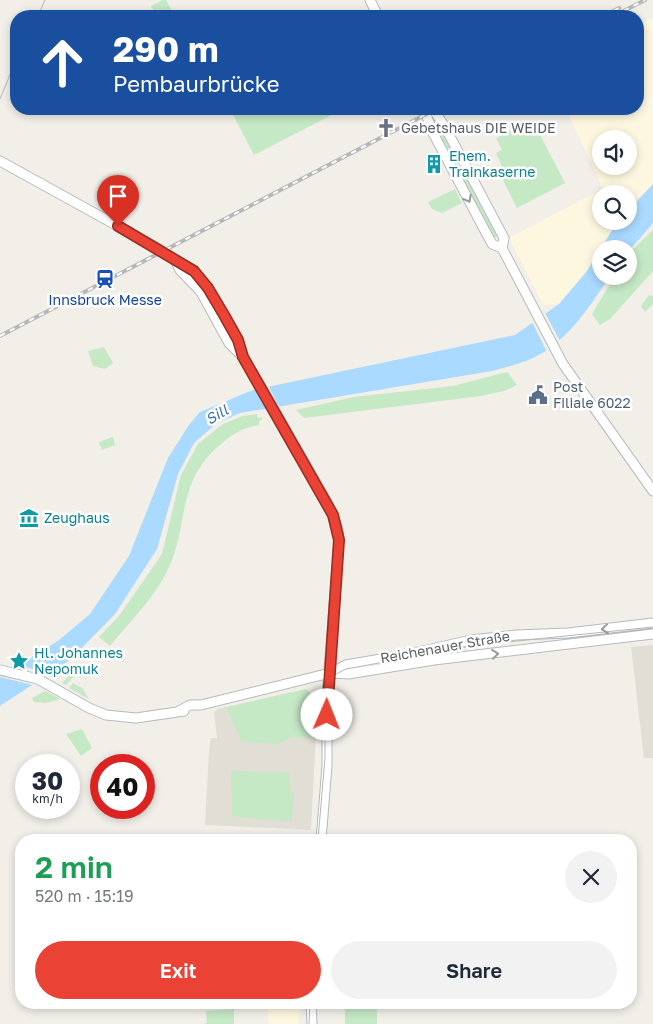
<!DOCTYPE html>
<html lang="en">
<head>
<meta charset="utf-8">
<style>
  body { margin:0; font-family:"Golos Text",sans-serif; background:#f2f2f3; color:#1f2937; height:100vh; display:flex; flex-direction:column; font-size:19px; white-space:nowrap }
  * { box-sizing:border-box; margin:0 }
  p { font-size:16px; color:#747a83 }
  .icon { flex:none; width:28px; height:28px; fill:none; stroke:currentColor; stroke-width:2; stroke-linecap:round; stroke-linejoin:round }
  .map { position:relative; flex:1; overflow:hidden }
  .panel { position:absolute; left:15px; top:834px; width:622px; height:175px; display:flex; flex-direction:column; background:#fff; border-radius:20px; box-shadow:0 2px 8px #0003 }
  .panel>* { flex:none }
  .top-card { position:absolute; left:10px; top:10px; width:634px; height:105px; border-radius:20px; box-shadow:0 2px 8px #0003; background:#1a4fa0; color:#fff; overflow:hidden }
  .controls { position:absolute; left:592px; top:130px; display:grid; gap:10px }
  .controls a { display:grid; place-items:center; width:45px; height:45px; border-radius:50%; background:#fff; box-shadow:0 2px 8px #0003; font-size:25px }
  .speed { position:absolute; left:15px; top:754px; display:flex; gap:10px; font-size:25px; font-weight:700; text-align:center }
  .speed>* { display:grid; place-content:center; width:65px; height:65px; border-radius:50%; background:#fff; box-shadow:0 2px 8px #0003; line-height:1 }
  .speed small { font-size:12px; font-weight:400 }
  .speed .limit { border:8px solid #d22; background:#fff; color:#111 }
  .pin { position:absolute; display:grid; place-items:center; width:42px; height:42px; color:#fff; margin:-51px -21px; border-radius:50% 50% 50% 0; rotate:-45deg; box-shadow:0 0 5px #0007 }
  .pin .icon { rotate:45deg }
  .me { position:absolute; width:55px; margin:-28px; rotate:1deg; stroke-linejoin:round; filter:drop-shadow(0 0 4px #0008) }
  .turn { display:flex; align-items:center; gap:18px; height:105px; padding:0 20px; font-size:22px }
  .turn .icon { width:65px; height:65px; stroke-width:2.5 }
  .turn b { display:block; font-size:35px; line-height:42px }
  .round { display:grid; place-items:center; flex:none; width:52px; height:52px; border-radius:26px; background:#f2f2f3 }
  .summary { display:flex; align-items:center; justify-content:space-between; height:85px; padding:0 20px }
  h1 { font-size:30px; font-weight:600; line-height:38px; color:#1e9e55 }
  .action { display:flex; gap:10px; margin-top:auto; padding:10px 20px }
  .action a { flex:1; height:58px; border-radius:30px; background:#ea4335; color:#fff; font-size:20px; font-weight:600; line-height:58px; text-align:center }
  .action a+a { background:#f2f2f3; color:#1f2937 }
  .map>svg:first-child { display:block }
  .commercial { fill:#fef7e0; fill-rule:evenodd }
  .education { fill:#e1ded6 }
  .green { fill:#c5e8c5 }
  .water { fill:#aadaff }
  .pier { fill:#f1efe8 }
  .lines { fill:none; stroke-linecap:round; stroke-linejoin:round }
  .secondary-casing { stroke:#b6babf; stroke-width:11 }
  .secondary { stroke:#fff; stroke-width:9 }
  .tram { stroke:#b6b7b8; stroke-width:1 }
  .rail-casing { stroke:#b6b7b8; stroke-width:4 }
  .rail { stroke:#fff; stroke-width:2; stroke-dasharray:5.5; stroke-linecap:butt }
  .oneway { stroke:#979a9d }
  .route-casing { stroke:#982c22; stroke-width:12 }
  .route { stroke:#ea4335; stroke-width:9 }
  .labels { text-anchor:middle; stroke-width:5; stroke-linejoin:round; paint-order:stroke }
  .worship-label { font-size:14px; fill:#5b616d; stroke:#fff; text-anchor:start }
  .culture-label { font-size:14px; fill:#0d838f; stroke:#fff; text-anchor:start }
  .transit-label { font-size:14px; fill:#164399; stroke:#fff }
  .service-label { font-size:14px; fill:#4e5e75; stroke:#fff; text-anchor:start }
  .street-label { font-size:14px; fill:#5f6368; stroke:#fff }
  .water-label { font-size:15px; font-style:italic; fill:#4174aa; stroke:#fff }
</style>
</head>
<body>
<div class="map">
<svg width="653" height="1024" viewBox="0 0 653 1024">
  <rect width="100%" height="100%" fill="#f1efe8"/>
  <path class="commercial" d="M653 17V185L629 206V194H601V221H618L587 271 559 304 543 305 509 238 595 193 604 191 566 109H638V25ZM601 139H629V166H601Z
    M267 1003H300L299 1024H269Z"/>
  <path class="education" d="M653 645V758H644L631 647Z
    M306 689 311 696 318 698 311 830 205 825 209 750 211 738H217L214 713 217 709Z"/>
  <path class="green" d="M163 0H166L175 16H156L151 6Z
    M230 109H343L254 155Z
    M525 123 532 134 538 131 565 183 517 208 503 180 505 173 496 153 502 150 496 138Z
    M441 126 499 236 494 238 436 128Z
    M455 189 462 203 442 213 432 209 428 202Z
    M653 230V271L610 319 600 325 592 314 615 276H629V253Z
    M649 295 653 296V304L645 312 641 306Z
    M104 347 113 363 105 369 93 366 88 351Z
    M507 372 517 385 504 391 481 396 304 418 296 410 354 397 453 386Z
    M257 414 258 418 262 417V420L259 421V425C246 427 236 431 221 444 173 483 191 530 164 577 150 602 128 624 110 646L99 637 119 616 162 554 181 475 198 444 223 424 243 416Z
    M113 437 115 445 102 450 99 442Z
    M75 669 78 672 66 685 62 683Z
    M73 683 82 688 89 699 69 688Z
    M306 689 314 697 311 738 292 737 279 744 242 742 228 712V707Z
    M45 691 59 698V700L46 703 34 702 32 698Z
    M82 729 92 748 81 756 66 734Z
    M231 771 290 773V791L294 792 292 821 232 817Z
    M345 1003H377V1024H345Z
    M234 1009V1024H203L207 1023 206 1011Z"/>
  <path class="water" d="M653 184V223L629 251V249H601V276H610C587 310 566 345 526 361 515 365 503 368 492 371L240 413 217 423 194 443 178 474 157 549 115 614 70 660 0 706V676L58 641 90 614 129 556 168 458 189 425 200 412 253 390 515 335 559 304 587 271 614 227 619 221H629V210Z"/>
  <path class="pier" d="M544 311 561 343 547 352 531 320Z
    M268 385 280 409 267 411 255 388Z
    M20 661 24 666 51 676 37 686 0 677V673Z"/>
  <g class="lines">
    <g class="secondary-casing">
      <path id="secondary" d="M370 0 378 16
        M424 109 433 133 492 244 502 248
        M433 109 445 127 504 238 502 248 563 364 653 491
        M0 161 154 246 194 271 208 288 224 315 238 340 242 355
        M176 262 180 270 201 292 229 343 243 357 260 385 328 504 338 529 339 541 327 695V766L321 840
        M0 670 38 679 89 708 106 715 136 718 184 711
        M331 673 348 674 434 660 653 634
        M179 711 190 705H201L330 673 346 665 410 654 471 640 516 635 568 633 653 623
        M311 1002 312 1024"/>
    </g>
    <use href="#secondary" class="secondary"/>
    <path class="tram" d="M38 16 45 0
      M0 99 16 60
      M318 840 325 758V690L332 676 346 669 478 645 653 627
      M309 1024 310 1002"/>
    <g class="rail-casing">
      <path id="rail" d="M604 16 619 8
        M614 16 645 0
        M0 336 436 109"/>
    </g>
    <use href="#rail" class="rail"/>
  </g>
  <defs><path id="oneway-chevron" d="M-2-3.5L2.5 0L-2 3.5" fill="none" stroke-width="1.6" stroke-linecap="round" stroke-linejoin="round" transform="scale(1.25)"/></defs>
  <g class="oneway">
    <use href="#oneway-chevron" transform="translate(468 199) rotate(62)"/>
    <use href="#oneway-chevron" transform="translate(605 629) rotate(174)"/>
    <use href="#oneway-chevron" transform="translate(495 654) rotate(-6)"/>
  </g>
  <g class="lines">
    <g class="route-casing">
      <path id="route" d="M118 226 194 271 208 288 224 315 238 340 243 357 333 515 339 540 327 715"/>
    </g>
    <use href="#route" class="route"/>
  </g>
  <defs>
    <g id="church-bare" transform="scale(1.5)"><path d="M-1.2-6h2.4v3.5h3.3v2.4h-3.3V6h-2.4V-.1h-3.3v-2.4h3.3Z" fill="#6b7280" stroke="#fff" stroke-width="2.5" paint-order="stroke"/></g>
    <g id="building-bare" transform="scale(1.5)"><path d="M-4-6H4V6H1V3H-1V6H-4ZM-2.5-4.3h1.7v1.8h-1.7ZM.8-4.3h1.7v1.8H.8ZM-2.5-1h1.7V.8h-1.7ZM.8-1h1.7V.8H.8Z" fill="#0f9aa8" stroke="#fff" stroke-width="2.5" paint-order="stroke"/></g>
    <g id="station-bare" transform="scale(1.5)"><path d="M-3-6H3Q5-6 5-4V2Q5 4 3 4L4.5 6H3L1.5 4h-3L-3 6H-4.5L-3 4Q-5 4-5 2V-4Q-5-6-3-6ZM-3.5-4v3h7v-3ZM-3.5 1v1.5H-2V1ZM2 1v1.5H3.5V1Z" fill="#1a4fb4" stroke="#fff" stroke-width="2.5" paint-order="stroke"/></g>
    <g id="civic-bare" transform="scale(1.5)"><path d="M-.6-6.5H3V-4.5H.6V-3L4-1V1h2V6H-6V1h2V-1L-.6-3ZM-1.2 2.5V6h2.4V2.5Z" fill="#5c6f8a" stroke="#fff" stroke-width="2.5" paint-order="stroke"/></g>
    <g id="museum-bare" transform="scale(1.5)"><path d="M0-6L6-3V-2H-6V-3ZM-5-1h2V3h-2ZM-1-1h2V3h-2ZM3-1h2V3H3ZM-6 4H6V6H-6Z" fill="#0f9aa8" stroke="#fff" stroke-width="2.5" paint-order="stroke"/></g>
    <g id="sight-bare" transform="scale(1.5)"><path d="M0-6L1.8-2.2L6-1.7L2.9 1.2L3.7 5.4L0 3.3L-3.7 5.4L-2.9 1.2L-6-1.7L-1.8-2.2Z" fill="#0f9aa8" stroke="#fff" stroke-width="2.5" paint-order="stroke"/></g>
  </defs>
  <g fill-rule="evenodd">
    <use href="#church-bare" x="386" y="128"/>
    <use href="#building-bare" x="434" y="164"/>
    <use href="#station-bare" x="105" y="279"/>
    <use href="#civic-bare" x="538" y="395"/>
    <use href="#museum-bare" x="29" y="518"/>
    <use href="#sight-bare" x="19" y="661"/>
  </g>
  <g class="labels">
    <g class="worship-label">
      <text x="401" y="133">Gebetshaus DIE WEIDE</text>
    </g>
    <g class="culture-label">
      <text x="449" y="161">Ehem.<tspan x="449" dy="16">Trainkaserne</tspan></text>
      <text x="44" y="523">Zeughaus</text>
      <text x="34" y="658">Hl. Johannes<tspan x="34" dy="16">Nepomuk</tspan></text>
    </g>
    <g class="transit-label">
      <text x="105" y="305">Innsbruck Messe</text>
    </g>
    <g class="service-label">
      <text x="553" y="392">Post<tspan x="553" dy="16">Filiale 6022</tspan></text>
    </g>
    <g class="street-label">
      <text transform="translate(445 647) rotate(-10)" y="5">Reichenauer Straße</text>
    </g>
    <g class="water-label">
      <text transform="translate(217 415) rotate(-31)" y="5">Sill</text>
    </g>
  </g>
</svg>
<div class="controls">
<a><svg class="icon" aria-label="sound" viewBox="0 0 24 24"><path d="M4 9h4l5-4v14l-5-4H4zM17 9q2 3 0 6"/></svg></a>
<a><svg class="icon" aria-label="search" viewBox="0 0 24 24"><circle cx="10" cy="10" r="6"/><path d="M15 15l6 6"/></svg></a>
<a><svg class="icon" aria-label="layers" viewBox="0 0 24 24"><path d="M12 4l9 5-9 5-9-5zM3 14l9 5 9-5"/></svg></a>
</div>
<div class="speed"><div>30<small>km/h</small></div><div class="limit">40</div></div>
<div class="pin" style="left:118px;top:226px;background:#d93025"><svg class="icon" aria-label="arrive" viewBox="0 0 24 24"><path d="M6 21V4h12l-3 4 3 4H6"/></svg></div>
<svg class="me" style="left:327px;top:715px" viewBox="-20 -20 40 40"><circle r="19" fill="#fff"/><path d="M0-13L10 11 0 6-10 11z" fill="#ea4335"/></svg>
<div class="top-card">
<div class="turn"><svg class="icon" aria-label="ahead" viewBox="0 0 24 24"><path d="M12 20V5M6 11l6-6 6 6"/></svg><div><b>290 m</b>Pembaurbrücke</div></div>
</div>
<section class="panel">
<div class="summary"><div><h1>2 min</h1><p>520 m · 15:19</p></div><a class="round"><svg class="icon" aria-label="close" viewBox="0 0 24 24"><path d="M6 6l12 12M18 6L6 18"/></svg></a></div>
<div class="action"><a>Exit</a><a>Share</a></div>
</section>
</div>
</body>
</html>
